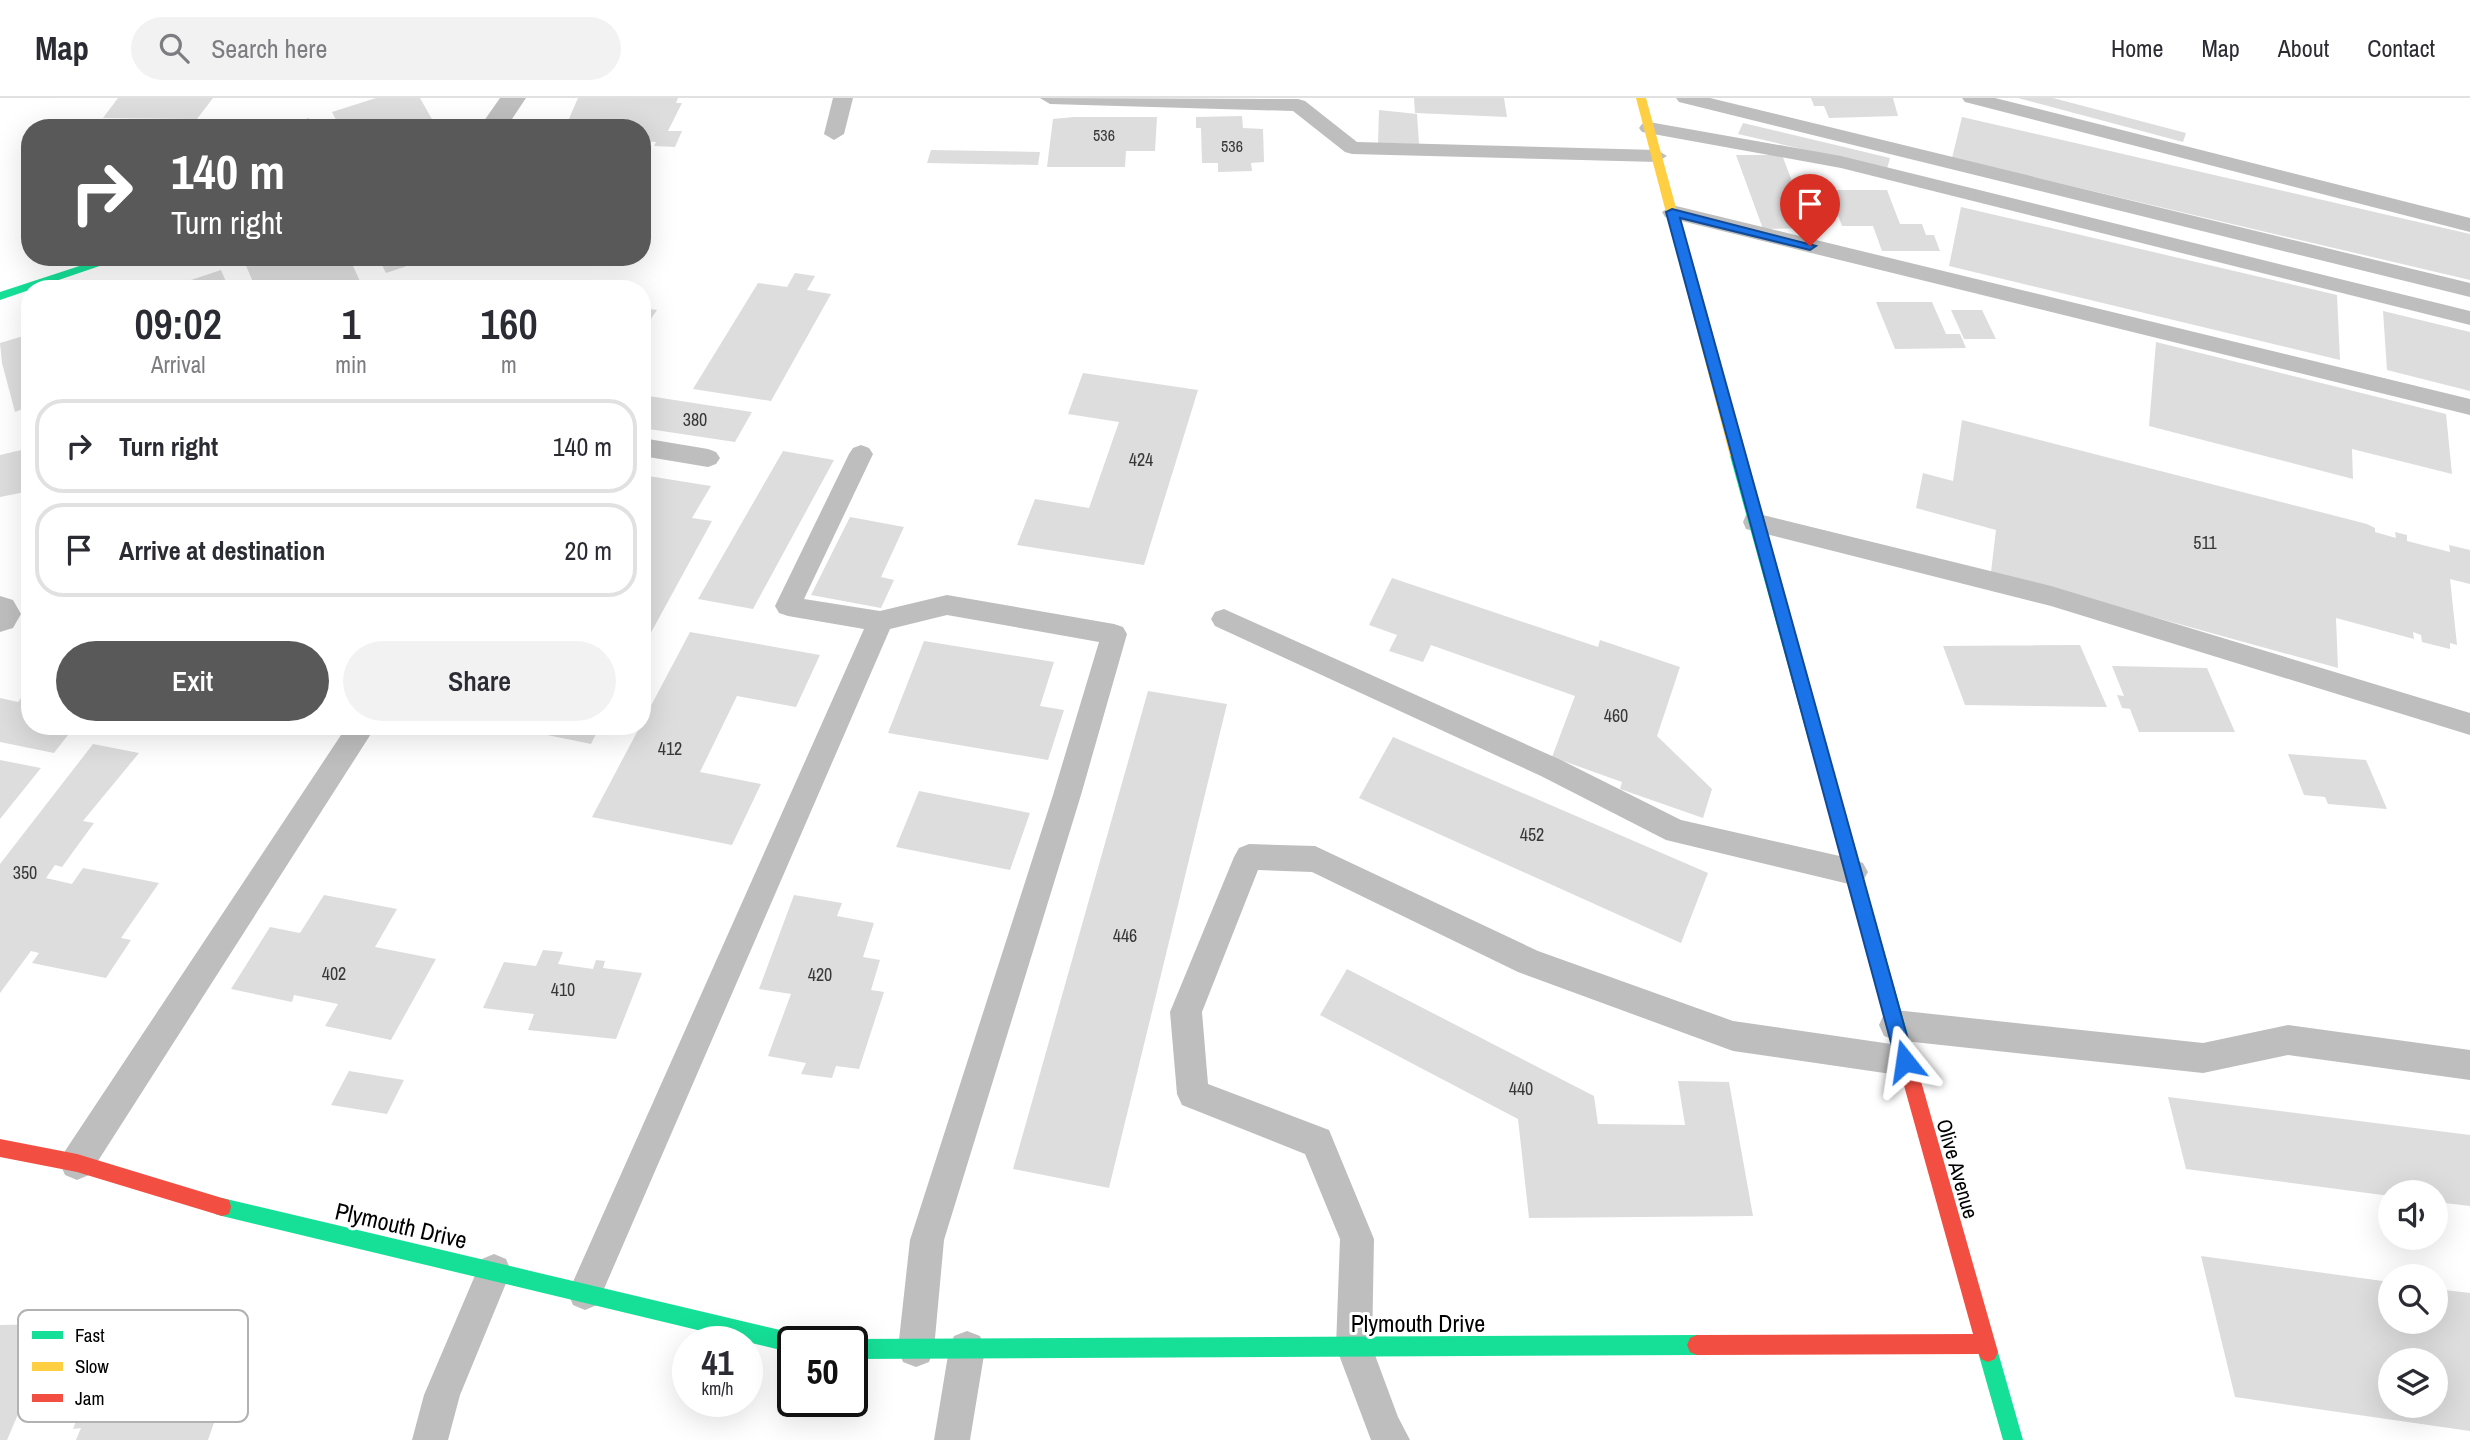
<!DOCTYPE html>
<html lang="en">
<head>
<meta charset="utf-8">
<style>
  body { margin:0; font-family:"Archivo Narrow",sans-serif; background:#f2f2f3; color:#2b2b33; height:100vh; display:flex; flex-direction:column; font-size:26px; white-space:nowrap }
  * { box-sizing:border-box; margin:0 }
  p { font-size:23px; color:#7c7c81 }
  .icon { flex:none; width:38px; height:38px; fill:none; stroke:currentColor; stroke-width:2; stroke-linecap:round; stroke-linejoin:round }
  .map { position:relative; flex:1; overflow:hidden }
  .sheet { position:absolute; left:21px; top:182px; width:630px; height:455px; display:flex; flex-direction:column; background:#fff; border-radius:28px; box-shadow:0 7px 28px #0002 }
  .sheet>* { flex:none }
  .guide { position:absolute; left:21px; top:21px; width:630px; height:147px; border-radius:28px; box-shadow:0 7px 28px #0002; background:#595959; color:#fff; overflow:hidden }
  .buttons { position:absolute; left:2378px; top:1082px; display:grid; gap:14px }
  .buttons a { display:grid; place-items:center; width:70px; height:70px; border-radius:50%; background:#fff; box-shadow:0 7px 28px #0002; font-size:35px }
  .speed { position:absolute; left:672px; top:1228px; display:flex; gap:14px; font-size:35px; font-weight:700; text-align:center }
  .speed>* { display:grid; place-content:center; width:91px; height:91px; border-radius:50%; background:#fff; box-shadow:0 7px 28px #0002; line-height:1 }
  .speed small { font-size:18px; font-weight:400 }
  .speed .limit { border:4px solid #111; border-radius:10px; background:#fff; color:#111 }
  .pin { position:absolute; display:grid; place-items:center; width:60px; height:60px; color:#fff; margin:-72px -30px; border-radius:50% 50% 50% 0; rotate:-45deg; box-shadow:0 0 7px #0007 }
  .pin .icon { rotate:45deg }
  .me { position:absolute; width:77px; margin:-38px; rotate:345deg; stroke-linejoin:round; filter:drop-shadow(0 0 5px #0008) }
  .turn { display:flex; align-items:center; gap:24px; height:147px; padding:0 35px; font-size:32px }
  .turn .icon { width:91px; height:91px; stroke-width:2.5 }
  .turn b { display:block; font-size:49px; line-height:60px }
  .eta { display:flex; justify-content:space-evenly; align-items:center; height:119px; text-align:center }
  .eta b { font-size:42px; font-weight:600; line-height:49px }
  .button { display:flex; gap:14px; margin-top:auto; padding:14px 35px }
  .button a { flex:1; height:80px; border-radius:42px; background:#595959; color:#fff; font-size:28px; font-weight:600; line-height:80px; text-align:center }
  .button a+a { background:#f2f2f3; color:#2b2b33 }
  ul { padding:0; list-style:none }
  li { display:flex; align-items:center; gap:21px; height:94px; margin:0 14px 10px; padding:0 21px; border:4px solid #e1e1e2; border-radius:28px }
  li div { flex:1 }
  li b { display:block; font-size:26px }
  li em { font-style:normal }
  header { display:flex; align-items:center; gap:42px; box-sizing:border-box; height:98px; padding:0 35px; background:#fff; border-bottom:2px solid #e1e1e2 }
  header strong { font-size:33px }
  nav { display:flex; gap:38px; margin-inline-start:auto; font-size:24px }
  .search { width:490px; height:63px; background:#f2f2f3; display:flex; align-items:center; gap:18px; box-sizing:border-box; padding:0 24px; border-radius:38px; color:#7c7c81; font-size:26px }
  .map>svg:first-child { display:block }
  .building { fill:#ddd; fill-rule:evenodd }
  .lines { fill:none; stroke-linecap:round; stroke-linejoin:round }
  .lane { fill:#bebebe; fill-rule:evenodd }
  .street { fill:#bebebe; fill-rule:evenodd }
  .fast { fill:#16e098; fill-rule:evenodd }
  .slow { fill:#ffcf43; fill-rule:evenodd }
  .jam { fill:#f24e42; fill-rule:evenodd }
  .route { fill:#1a73e8; stroke:#114b97; stroke-width:2 }
  .labels { text-anchor:middle; stroke-width:6; stroke-linejoin:round; paint-order:stroke }
  .far-number-label { font-size:16px; fill:#373737 }
  .number-label { font-size:18px; fill:#373737 }
  .street-label { font-size:21px; fill:#000; stroke:#fff }
  .near-street-label { font-size:24px; fill:#000; stroke:#fff }
  .key { fill:#fff; stroke:#b2b2b2; stroke-width:2 }
  .key-label { font-size:19px; fill:#000 }
</style>
</head>
<body>
<header>
<strong>Map</strong>
<div class="search"><svg class="icon" aria-label="search" viewBox="0 0 24 24"><circle cx="10" cy="10" r="6"/><path d="M15 15l6 6"/></svg>Search here</div>
<nav><a>Home</a><a>Map</a><a>About</a><a>Contact</a></nav>
</header>
<div class="map">
<svg width="2470" height="1342" viewBox="0 0 2470 1342">
  <rect width="100%" height="100%" fill="#fff"/>
  <path class="building" d="M118 0H213L197 21 103 20Z
    M376 0H420L437 30H340L332 14Z
    M578 0H678L676 5H682L668 33H682L675 49 654 48 656 44 642 43V30H565Z
    M1414 0H1504L1507 19 1415 15Z
    M1811 0H1893L1898 18 1829 20 1824 8H1814Z
    M2018 0H2053L2186 35 2183 44Z
    M1379 12 1417 16 1419 46 1378 45Z
    M1242 18 1243 30 1263 31 1264 64 1251 65 1252 73 1218 74V65H1202L1201 30H1196V19Z
    M1074 19H1157L1155 53H1126L1125 69H1047L1053 21Z
    M1962 19 2470 136V182L1952 60Z
    M309 20 314 30H280V29Z
    M1743 25 1890 60 1887 71 1738 36Z
    M931 52 1040 54 1038 67 927 65Z
    M1736 57H1782L1810 130 1763 131Z
    M1829 92H1887L1900 126H1922L1926 137H1934L1940 153H1882L1873 128H1842Z
    M1961 109 2337 197 2340 262 1949 168Z
    M254 159H349L363 190 256 191 244 163Z
    M378 159H431V160L386 175Z
    M221 172 229 191H167V190Z
    M795 175 815 178 807 192 831 196 771 303 693 291 758 185 787 189Z
    M464 183 505 189V191H458Z
    M1876 204H1932L1946 236H1960L1966 250 1895 251Z
    M642 210 657 212 642 234Z
    M1951 212H1982L1996 241H1964Z
    M2383 213 2470 234V293L2387 272Z
    M30 236V308L15 314 2 265 0 245Z
    M2156 244 2446 316 2452 376 2352 351 2353 381 2149 328Z
    M1083 275 1198 292 1144 467 1017 447 1035 401 1089 410 1119 324 1068 316Z
    M642 297 752 314 735 344 642 330Z
    M1962 322 2367 426 2375 430V434L2396 440 2395 434 2407 437V443L2450 454 2449 447 2470 452V486L2450 481 2457 547 2450 545V551L2422 544 2421 537 2413 534 2414 541 2336 520 2338 570 1991 474 1996 432 1916 410 1923 375 1953 383Z
    M30 350V393L0 399V357Z
    M783 353 834 362 753 511 698 501Z
    M642 377 711 388 692 420 712 423 642 551Z
    M850 419 904 429 881 479 894 482 881 510 811 497Z
    M1392 480 1598 549 1600 542 1680 569 1657 638 1712 691 1703 720 1620 691 1622 684 1552 659 1575 598 1431 547 1423 564 1389 553 1397 537 1369 527Z
    M690 534 820 557 796 609 737 598 700 674 761 686 732 747 592 719Z
    M924 543 1054 564 1040 608 1064 612 1048 662 888 635Z
    M2080 547 2107 609 1965 607 1943 548Z
    M2112 568 2207 570 2235 634H2139L2130 611 2122 610 2117 597 2124 598Z
    M1148 593 1227 606 1109 1090 1013 1071Z
    M25 595 30 596V628H75L54 655 0 644V600L18 604Z
    M503 628H600L591 646Z
    M1393 639 1708 775 1681 845 1359 700Z
    M93 646 139 655 83 723 94 725 62 769 55 767 46 780 72 786 83 770 159 785 121 840 131 842 106 880 32 865 39 855 31 853 0 895V766Z
    M2288 656 2366 662 2387 711 2328 706 2325 699 2304 697Z
    M0 662 41 670 0 721Z
    M919 693 1030 715 1010 772 896 749Z
    M324 797 397 811 375 849 436 861 391 942 325 928 338 906 294 897 292 904 231 891 270 829 300 835Z
    M794 797 842 805 837 818 874 825 863 859 880 862 871 892 884 894 859 971 836 968 832 980 801 976 806 965 768 958 791 896 759 891Z
    M543 852 563 854 558 866 593 871 596 862 605 863 603 870 642 875 616 941 528 932 534 916 483 910 504 864 536 868Z
    M1347 871 1594 998 1598 1026 1685 1027 1678 983 1729 984 1753 1118 1529 1120 1518 1021 1320 917Z
    M349 973 404 982 387 1016 331 1007Z
    M2168 999 2470 1037V1108L2436 1104V1094H2390V1098L2186 1071Z
    M2201 1158 2390 1184V1223H2436V1191L2470 1195V1333L2235 1299ZM2390 1262H2436V1307H2390Z
    M56 1226 29 1289H43L34 1306 22 1307 7 1342H0V1227Z
    M193 1274 189 1289 227 1288 208 1342H76L81 1330 73 1331 86 1298H93L97 1288H143L148 1275Z"/>
  <g class="lines">
    <path class="lane" d="M833 0H853L844 36 834 42 824 36Z
      M1040 0 1298 1 1305 3 1357 44 1657 52 1667 58 1657 64 1352 56 1345 54 1293 13 1050 6Z
      M1676 0H1710L2470 185V199L1679 4Z
      M1962 0H1995L2470 120V134L1965 4Z
      M1649 24 1841 58 2470 213V227L1841 70 1642 34 1639 30 1642 26Z
      M1672 107 2470 301V317L1665 119 1662 114Z
      M642 340 708 351 716 354 720 360 716 366 708 369 642 358Z
      M861 347 869 350 873 356 804 501 880 513 947 497 1114 526 1123 529 1127 536 1081 697 944 1142 934 1251 929 1264 916 1269 903 1264 898 1251 910 1142 1053 697 1099 544 947 517 890 531 597 1207 585 1212 573 1207 568 1195 864 531 788 518 779 515 775 508 849 356 853 350Z
      M1755 415 2051 488 2470 615V637L2051 508 1746 431 1743 424 1746 417Z
      M1224 511 1561 662 1681 722 1853 761 1863 765 1868 774 1863 783 1853 787 1666 742 1541 678 1215 528 1211 521 1215 514Z
      M347 628H376L89 1077 77 1082 65 1077 60 1065 65 1053Z
      M1249 746 1315 748 1538 853 1733 923 1905 948 1916 952 1921 963 1916 974 1905 978 1733 953 1518 874 1312 774 1258 772 1202 914 1208 986 1329 1032 1374 1141 1372 1249 1398 1319 1410 1342H1371L1336 1249 1340 1141 1305 1056 1182 1007 1177 996 1170 914 1234 759 1239 750Z
      M1895 912 2203 945 2288 927 2470 952V982L2288 957 2203 975 1895 942 1884 938 1879 927 1884 916Z
      M494 1156 506 1161 511 1173 460 1297 448 1342H412L424 1297 482 1161Z
      M967 1233 980 1238 985 1251 970 1342H934L949 1251 954 1238Z"/>
    <path class="street" d="M500 0H526L506 30H479Z
      M0 498 13 502 21 516 13 530 0 534Z"/>
    <path class="fast" d="M107 159H126L0 202V194Z
      M1737 353 1744 358 1911 948 1908 954 1902 957 1896 954 1893 948 1730 358Z
      M222 1100 793 1235 800 1238 803 1244H793V1255L222 1118 215 1116 213 1109 215 1102Z
      M1697 1237 1704 1240 1707 1247 1704 1254 1697 1257 852 1261V1244H845L852 1241Z
      M1988 1244 1995 1247 1998 1254 2023 1342H2003L1978 1254 1981 1247Z"/>
    <path class="slow" d="M1636 0H1646L1744 358 1737 363 1730 358Z"/>
    <path class="jam" d="M1902 939 1908 942 1911 948 1998 1254 1995 1261 1988 1264 1981 1261 1979 1256 1697 1257 1690 1254 1687 1247 1690 1240 1697 1237 1973 1236 1893 948 1896 942Z
      M0 1041 77 1056 222 1100 229 1102 231 1109 229 1116 222 1118 77 1074 0 1059Z"/>
  </g>
  <path class="route" d="M1672 111 1816 148 1810 152 1680 120 1914 963 1911 969 1905 972 1899 969 1896 963 1666 114Z"/>
  <g class="labels">
    <g class="far-number-label">
      <text x="1104" y="43">536</text>
      <text x="1232" y="54">536</text>
    </g>
    <g class="number-label">
      <text x="695" y="328">380</text>
      <text x="1141" y="368">424</text>
      <text x="2205" y="451">511</text>
      <text x="1616" y="624">460</text>
      <text x="670" y="657">412</text>
      <text x="1532" y="743">452</text>
      <text x="25" y="781">350</text>
      <text x="1125" y="844">446</text>
      <text x="334" y="882">402</text>
      <text x="820" y="883">420</text>
      <text x="563" y="898">410</text>
      <text x="1521" y="997">440</text>
    </g>
    <g class="street-label">
      <text transform="translate(1957 1071) rotate(74)" y="7">Olive Avenue</text>
    </g>
    <g class="near-street-label">
      <text transform="translate(401 1128) rotate(13)" y="8">Plymouth Drive</text>
      <text x="1418" y="1234">Plymouth Drive</text>
    </g>
  </g>
  <rect x="18" y="1212" width="230" height="112" rx="10" class="key"/>
  <rect x="32" y="1233" width="31" height="8" fill="#16e098"/>
  <rect x="32" y="1264" width="31" height="9" fill="#ffcf43"/>
  <rect x="32" y="1296" width="31" height="8" fill="#f24e42"/>
  <g class="key-label">
    <text x="75" y="1244">Fast</text>
    <text x="75" y="1275">Slow</text>
    <text x="75" y="1307">Jam</text>
  </g>
</svg>
<div class="buttons">
<a><svg class="icon" aria-label="sound" viewBox="0 0 24 24"><path d="M4 9h4l5-4v14l-5-4H4zM17 9q2 3 0 6"/></svg></a>
<a><svg class="icon" aria-label="search" viewBox="0 0 24 24"><circle cx="10" cy="10" r="6"/><path d="M15 15l6 6"/></svg></a>
<a><svg class="icon" aria-label="layers" viewBox="0 0 24 24"><path d="M12 4l9 5-9 5-9-5zM3 14l9 5 9-5"/></svg></a>
</div>
<div class="speed"><div>41<small>km/h</small></div><div class="limit">50</div></div>
<div class="pin" style="left:1810px;top:148px;background:#d93025"><svg class="icon" aria-label="arrive" viewBox="0 0 24 24"><path d="M6 21V4h12l-3 4 3 4H6"/></svg></div>
<svg class="me" style="left:1905px;top:963px" viewBox="-20 -20 40 40"><path d="M0-17L14 15 0 8-14 15z" fill="#1a73e8" stroke="#fff" stroke-width="4"/></svg>
<div class="guide">
<div class="turn"><svg class="icon" aria-label="right" viewBox="0 0 24 24"><path d="M7 20v-9h11M14 6l5 5-5 5"/></svg><div><b>140 m</b>Turn right</div></div>
</div>
<section class="sheet">
<div class="eta">
<div><b>09:02</b><p>Arrival</p></div>
<div><b>1</b><p>min</p></div>
<div><b>160</b><p>m</p></div>
</div>
<ul>
<li><svg class="icon" aria-label="right" viewBox="0 0 24 24"><path d="M7 20v-9h11M14 6l5 5-5 5"/></svg><div><b>Turn right</b></div><em>140 m</em></li>
<li><svg class="icon" aria-label="arrive" viewBox="0 0 24 24"><path d="M6 21V4h12l-3 4 3 4H6"/></svg><div><b>Arrive at destination</b></div><em>20 m</em></li>
</ul>
<div class="button"><a>Exit</a><a>Share</a></div>
</section>
</div>
</body>
</html>
